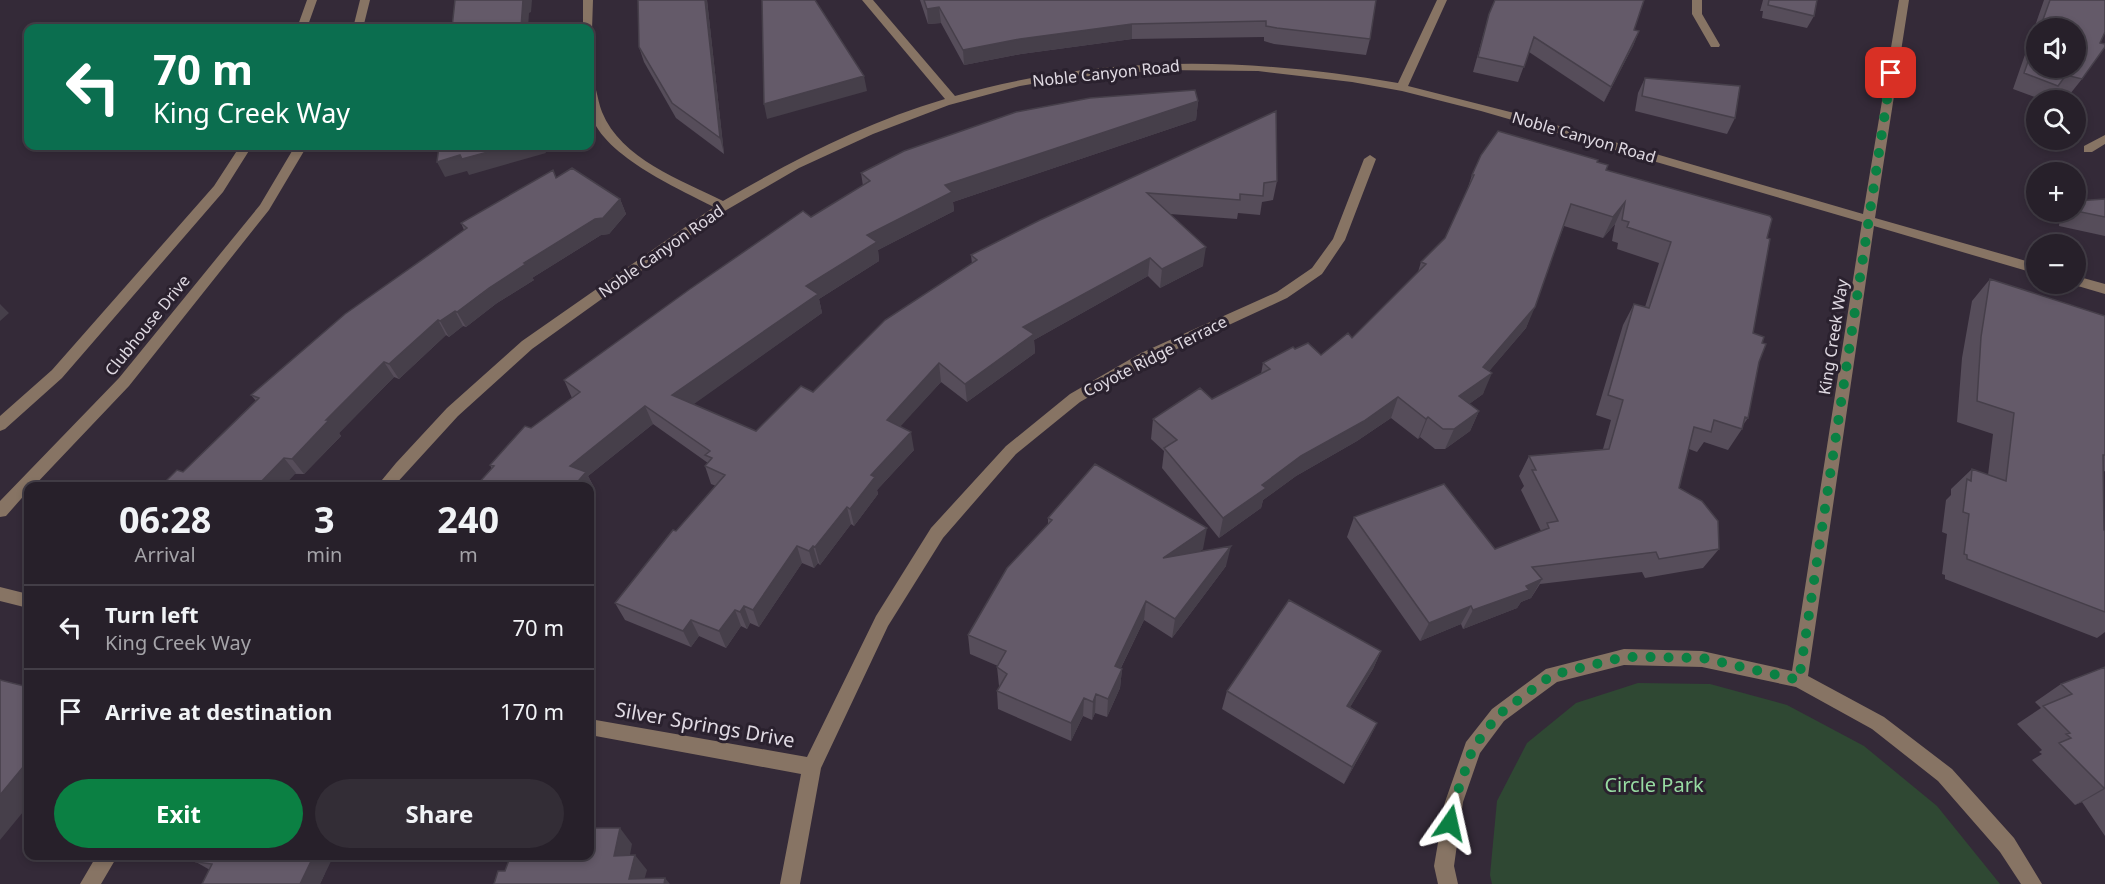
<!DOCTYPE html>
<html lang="en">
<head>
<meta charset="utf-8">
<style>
  body { margin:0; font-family:"Noto Sans",sans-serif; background:#332d36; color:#f1f3f6; height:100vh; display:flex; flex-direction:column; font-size:22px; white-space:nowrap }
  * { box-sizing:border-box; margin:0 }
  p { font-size:20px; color:#a4a3a8 }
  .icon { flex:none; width:33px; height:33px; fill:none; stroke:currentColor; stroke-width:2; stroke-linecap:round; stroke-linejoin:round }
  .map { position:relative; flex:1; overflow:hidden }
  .sheet { position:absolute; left:24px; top:482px; width:570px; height:378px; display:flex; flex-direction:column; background:#27202a; border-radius:12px; box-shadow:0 3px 9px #0003,0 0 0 2px #433e47 }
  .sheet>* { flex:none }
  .guide { position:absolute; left:24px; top:24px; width:570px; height:126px; border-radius:12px; box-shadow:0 3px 9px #0003,0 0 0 2px #433e47; background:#0b6e4f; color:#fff; overflow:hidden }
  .buttons { position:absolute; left:2026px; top:18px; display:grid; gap:12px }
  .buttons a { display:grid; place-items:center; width:60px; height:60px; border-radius:50%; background:#27202a; box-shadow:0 3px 9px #0003,0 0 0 2px #433e47; font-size:30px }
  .pin { position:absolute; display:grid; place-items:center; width:51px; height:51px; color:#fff; margin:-26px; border-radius:12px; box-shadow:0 3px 9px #0006 }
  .me { position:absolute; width:66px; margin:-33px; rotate:11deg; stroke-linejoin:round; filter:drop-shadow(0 0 4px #0008) }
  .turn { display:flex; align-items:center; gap:21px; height:126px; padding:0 30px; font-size:27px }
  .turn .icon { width:78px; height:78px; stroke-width:2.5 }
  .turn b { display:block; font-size:42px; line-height:51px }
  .eta { display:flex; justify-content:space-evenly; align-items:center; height:102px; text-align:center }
  .eta b { font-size:36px; font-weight:700; line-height:42px }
  .primary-button { display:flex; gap:12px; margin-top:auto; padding:12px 30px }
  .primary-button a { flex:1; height:69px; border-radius:36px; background:#0b8043; color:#fff; font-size:24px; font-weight:700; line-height:69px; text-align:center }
  .primary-button a+a { background:#332d36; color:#f1f3f6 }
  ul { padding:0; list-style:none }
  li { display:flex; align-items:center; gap:18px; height:84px; padding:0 30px; border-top:2px solid #433e47 }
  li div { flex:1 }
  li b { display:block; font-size:22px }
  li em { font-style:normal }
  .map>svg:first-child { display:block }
  .green { fill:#2f4833 }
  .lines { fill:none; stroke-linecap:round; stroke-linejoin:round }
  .minor { fill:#877464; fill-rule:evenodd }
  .wall { fill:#564d5a; fill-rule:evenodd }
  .shaded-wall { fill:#463f4a }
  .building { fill:#645a69; stroke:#463f4a; stroke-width:1.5 }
  .route { stroke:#0b8043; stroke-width:10; stroke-dasharray:0 18 }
  .labels { text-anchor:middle; stroke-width:6; stroke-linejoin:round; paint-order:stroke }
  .street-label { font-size:16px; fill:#e0dae3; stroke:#2a212e }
  .near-street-label { font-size:20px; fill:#e0dae3; stroke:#2a212e }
  .near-park-label { font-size:20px; fill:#97dba2; stroke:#2a212e }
</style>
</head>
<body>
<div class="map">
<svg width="2105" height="884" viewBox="0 0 2105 884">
  <rect width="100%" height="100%" fill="#342a38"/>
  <path class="green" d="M1638 683 1710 684 1787 705 1864 746 1937 806 2000 884H1492L1490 875 1497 801 1527 743 1576 703Z"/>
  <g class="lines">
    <path class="minor" d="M307 0H317L307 28H297Z
      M360 0H370L363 28H353Z
      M583 0H593L592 30 583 28Z
      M862 0H873L955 96C1101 54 1249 57 1398 83L1437 0H1447L1408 86 1518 114 1863 214 1899 0H1909L1875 218 2037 264V274L1874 226 1808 676 1884 717 1952 769 2014 838 2042 884H2021L2000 852 1938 781 1872 729 1796 687 1702 667 1624 665 1557 682 1504 721 1480 753 1463 802 1454 866 1458 884H1438L1434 866 1445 802 1466 742 1492 709 1546 669 1624 649 1702 651 1792 671 1862 222 1481 111 1402 91 1352 82 1258 71 1162 70 1067 78 1020 86 949 105 873 134 799 168 723 212 532 349 458 416 394 486H377L396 463 447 408 522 341 714 207C679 189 597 153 590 110 588 103 590 94 590 87L596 90C598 97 599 105 602 112 621 159 681 180 723 201 793 160 867 122 945 99Z
      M1692 0H1702V14L1720 45 1719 47H1711L1692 14Z
      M2105 135V144L2092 152H2084V146Z
      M240 146H252L223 192 62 378 5 429 0 431V416L52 370 214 186Z
      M295 146H307L269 210 129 386 34 486H28V491L6 516 0 517V501L119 378 260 205Z
      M1370 155 1376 159 1345 240 1322 274 1287 298 1151 361 1080 402 1016 454 943 538 888 626 821 768 800 884H780L801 774 590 735V719L807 757 876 616 931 528 1006 446 1070 394 1141 353 1277 292 1312 268 1333 239 1364 159Z
      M2076 276 2105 284V294L2071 284H2076Z
      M0 587 28 594V608L0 601Z
      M97 855H118L101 884H80Z"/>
  </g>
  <path class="wall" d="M638 0H707L724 154 676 118 644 62 639 47Z
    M920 0H1376L1370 39 1366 55 1274 44 1264 41V37L1132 39 1021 54 964 65 941 23 928 24Z
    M1763 0H1817L1814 16 1807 28 1762 18 1763 11H1760Z
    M2044 0H2105L2082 79 2070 94 2055 91 2048 100H2043L2013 89ZM2037 28H2076L2037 68Z
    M1489 14 1634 30 1639 31 1633 46 1604 102 1529 52 1518 82 1473 72Z
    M1645 78 1735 118 1727 134 1635 111 1638 93Z
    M1198 101 1196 120 953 202 954 211 878 250 879 261 819 299 822 313 693 404 756 431 813 392 972 264 971 255 1276 111 1277 181 1273 200 1262 202 1260 215 1238 213 1237 219 1170 214 1203 266 1160 288 1148 276 1034 340 1035 353 967 402 941 382 900 426 914 450 877 490 878 494 854 526 851 524 820 565 818 563 814 568 802 563 759 627 750 623 747 629 741 626 726 648 699 636 691 647 625 620 615 603 676 531 716 486 711 484 705 466 708 463 653 424 588 476 595 489 492 469 490 465 531 428 572 398 564 380 811 217 863 186 861 173Z
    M1597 163 1606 170 1767 238 1753 333 1759 362 1748 418 1743 425 1742 429 1728 450 1704 442 1697 452 1689 449 1679 488 1719 549 1703 568 1645 578 1642 572 1540 584 1531 598 1521 602 1517 608 1463 629 1461 624 1420 641 1347 537 1354 517 1495 549 1541 531 1521 490 1524 486 1519 476 1529 456 1603 449 1611 420 1596 415 1623 325 1634 304 1645 307 1659 263 1617 249 1618 243 1612 241 1615 224 1603 238 1564 226 1526 328 1489 371 1483 394 1469 404 1479 411 1470 431 1445 449H1435L1420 437 1418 439 1391 418 1357 441 1296 476 1263 500 1261 508 1219 538 1162 468 1164 451 1151 439 1153 419 1212 399 1261 374 1263 363 1295 349 1321 355 1352 338 1418 272 1421 262 1445 238 1465 196 1472 175Z
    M556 178 620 199 626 214 609 234 601 235 532 278 534 280 497 303 466 327 463 326 449 337 446 335 399 379 394 377 339 433 341 436 304 474 183 472 256 401 251 395 464 230 461 223Z
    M2105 199V236L2059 226 2060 217 2064 212H2076Z
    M1990 279 2105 316V471L2103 472 2104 530 2105 531V632L2097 638 1945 579V575L1942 574 1947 534 1942 532 1946 500 1951 495V489L1972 469 1988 475 1993 434 1957 422 1962 358 1972 301Z
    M1048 518 1203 549 1198 552 1226 566 1172 638 1144 620 1121 668 1122 669 1120 688 1107 717 1095 713 1092 720 1083 716 1071 741 998 709 997 691 1000 686H999L997 667 998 666 970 654 968 635 1048 524Z
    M1381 651 1373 669 1350 707 1377 723 1368 741 1344 784 1222 709 1227 691Z
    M2105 667V836L2082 802 2075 805 2032 760 2042 754 2039 752 2042 750 2017 724 2041 708 2035 702 2061 684Z
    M196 862 325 873 320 884H202L210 870Z"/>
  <path class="shaded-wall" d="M523 0H532L531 12 529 13 528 28H521Z
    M705 0H707L724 154 720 138Z
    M939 7 941 23 928 24 927 9Z
    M1132 24V39L1021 54 964 65 963 50 1020 39Z
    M1639 31 1633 46 1604 102 1611 87Z
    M864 76 867 91 767 119 764 104Z
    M1198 101 1196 120 953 202 954 211 878 250 879 261 819 299 822 313 680 414 672 395 867 235 945 185Z
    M510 146H543L546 153 469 175 467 171 445 177 437 162 460 155Z
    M620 199 626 214 609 234 601 235 532 278 534 280 497 303 466 327 457 312 524 263Z
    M1625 202 1615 224 1603 238 1613 217Z
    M1206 247 1203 266 1160 288 1162 269Z
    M1150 258 1148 276 1034 340 1035 353 967 402 965 384 1023 327Z
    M0 304 9 313 0 321Z
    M1535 307 1526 328 1480 382 1492 373 1483 394 1451 417 1459 396Z
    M455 311 463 326 449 337 440 321Z
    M438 320 446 335 399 379 389 364Z
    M384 362 394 377 339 433 341 436 304 474 292 459 326 420Z
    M939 363 941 382 890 438 887 420Z
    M1398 397 1391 418 1357 441 1296 476 1263 500 1261 508 1219 538 1223 518 1262 485 1301 456Z
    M645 406 653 424 588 476 595 489 590 496V486H574L570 466Z
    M1479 411 1470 431 1445 449 1454 429Z
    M1428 417 1420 437 1418 439 1426 419Z
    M911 432 914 450 877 490 878 494 854 526 850 509 871 475Z
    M284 458 296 473 284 486H257Z
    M847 507 851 524 820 565 815 547Z
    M1207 528 1203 549 1161 578 1163 558Z
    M797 546 802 563 759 627 753 610Z
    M813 546 818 563 814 568 809 551Z
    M1231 546 1226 566 1172 638 1175 619Z
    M1542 579 1531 598 1521 602 1517 608 1463 629 1473 610 1526 586Z
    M1146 601 1144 620 1113 684 1115 666Z
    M744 606 750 623 747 629 740 612Z
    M1471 606 1461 624 1420 641 1429 623Z
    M735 610 741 626 726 648 719 631Z
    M691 620 699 636 691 647 683 631Z
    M1381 651 1373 669 1340 724 1347 706Z
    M1122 669 1120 688 1107 717 1108 699Z
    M1096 694 1095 713 1092 720 1093 702Z
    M1084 698 1083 716 1071 741V723Z
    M1377 723 1368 741 1344 784 1352 767Z
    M28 761V806L0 840V795Z
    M2104 788H2105V789L2082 802 2075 805Z
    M620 828 632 844 627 871 614 856Z
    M314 855H334L320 884H300Z
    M635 855 647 870 643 884 629 879Z
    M665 878 670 884H664Z"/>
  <path class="building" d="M455 0H523L521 28H452Z
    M638 0H705L720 138 672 103 639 47Z
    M762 0H815L864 76 764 104Z
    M924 0H1376L1370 39 1277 28 1266 26V21L1132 24 1020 39 963 50 939 7 927 9Z
    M1495 0H1644L1634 30 1639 31 1611 87 1534 37 1524 67 1478 57 1489 14Z
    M1769 0H1817L1814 16 1768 5Z
    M2050 0H2105V32L2100 43 2105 44V47L2082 79 2066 75 2058 86 2024 73 2037 36V68H2076V28H2040Z
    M1645 78 1740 86 1735 118 1642 96Z
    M1195 90 1198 101 945 185 952 192 867 235 877 242 806 286 818 294 672 395 756 431 801 386 813 392 885 320 977 260 971 255 1040 220 1276 111 1277 181 1264 183 1263 196 1240 194V200L1147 193 1206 247 1162 269 1150 258 1023 327 1034 334 965 384 939 363 887 420 911 432 871 475 875 477 850 509 847 507 815 547 813 546 809 551 797 546 753 610 744 606 740 612 735 610 719 631 691 620 683 631 615 603 673 530 676 531 725 475 705 466 712 458 705 455 710 451 645 406 570 466 586 472 574 486H476L494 466 490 465 525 426 531 428 580 392 564 380 690 289 803 211 811 217 870 181 861 173 904 151 1016 112 1090 98Z
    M1498 131 1598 160 1597 162 1608 165 1606 170 1770 216 1772 219 1767 238 1770 239 1753 333 1764 337 1762 343 1766 344 1759 362 1748 418 1745 417 1742 429 1714 420 1711 432 1694 427 1679 488 1702 501 1718 521 1719 549 1659 559 1656 552 1532 567 1542 579 1526 586 1529 590 1473 610 1471 606 1429 623 1354 517 1444 484 1495 549 1549 528 1547 523 1558 521 1532 470H1536L1529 456 1609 449 1623 400 1608 395 1634 304 1649 308 1671 242 1627 227 1629 222 1622 220 1625 202 1613 217 1571 204 1535 307 1483 367 1492 373 1459 396 1479 411 1454 429H1443L1428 417 1426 419 1398 397 1364 421 1301 456 1262 485 1266 488 1223 518 1164 448 1177 440 1153 419 1200 388 1212 399 1270 369 1263 363 1293 347 1295 349 1308 343 1321 355 1348 333 1352 338 1426 264 1421 262 1445 238 1474 175H1472L1481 155Z
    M439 146H510L462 159 460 155 437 162Z
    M572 168 620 199 603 218 595 219 524 263 526 264 489 288 457 312 455 311 440 321 438 320 389 364 384 362 326 420H329L292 459 284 458 257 486H161L177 470 183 472 259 398 251 395 345 314 467 228 461 223 553 170 556 178Z
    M2105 199V217L2076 211V201Z
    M1990 279 2105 316V455H2103L2104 530 2105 531V612L1967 559V555L1964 554 1969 514 1963 512 1967 479 1971 481 1972 469 2006 481 2014 413 1977 401 1981 337Z
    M1095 464 1207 528 1163 558 1231 546 1175 619 1146 601 1115 666 1122 669 1108 699 1096 694 1093 702 1084 698 1071 723 997 691 1007 674 997 667 1006 651 968 635 1007 568 1052 520 1048 518Z
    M1289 600 1381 651 1347 706 1377 723 1352 767 1227 691Z
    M2105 667V788H2104L2059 743 2071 738 2066 734 2070 733 2043 706 2072 694 2061 684Z
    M0 680 28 687V761L0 795Z
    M590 828H620L614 856 635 855 629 879 665 878 664 884H494L498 871H505L509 860H520L522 855H590Z
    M201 855H314L300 884H202L212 864 196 862Z"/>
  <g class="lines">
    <path class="route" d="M1450 823 1454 802 1473 748 1498 715 1552 675 1624 657H1644L1702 658 1799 680 1891 73"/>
  </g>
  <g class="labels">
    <g class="street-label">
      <text transform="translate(1106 73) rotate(-6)" y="6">Noble Canyon Road</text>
      <text transform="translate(1584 137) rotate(16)" y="6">Noble Canyon Road</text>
      <text transform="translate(661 251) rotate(-35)" y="6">Noble Canyon Road</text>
      <text transform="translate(147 325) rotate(-51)" y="6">Clubhouse Drive</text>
      <text transform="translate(1833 337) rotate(-81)" y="6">King Creek Way</text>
      <text transform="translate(1155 356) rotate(-27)" y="6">Coyote Ridge Terrace</text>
    </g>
    <g class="near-street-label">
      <text transform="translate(705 725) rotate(10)" y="7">Silver Springs Drive</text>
    </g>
    <g class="near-park-label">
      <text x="1654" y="792">Circle Park</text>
    </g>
  </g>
</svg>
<div class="buttons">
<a><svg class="icon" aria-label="sound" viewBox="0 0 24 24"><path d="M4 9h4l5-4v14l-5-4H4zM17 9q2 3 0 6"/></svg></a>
<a><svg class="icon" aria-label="search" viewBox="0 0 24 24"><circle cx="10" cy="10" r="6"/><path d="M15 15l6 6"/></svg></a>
<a>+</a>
<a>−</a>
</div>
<div class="pin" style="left:1891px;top:73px;background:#d93025"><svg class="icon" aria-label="arrive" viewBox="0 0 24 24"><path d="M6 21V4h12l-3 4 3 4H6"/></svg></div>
<svg class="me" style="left:1450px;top:823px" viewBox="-20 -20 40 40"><path d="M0-17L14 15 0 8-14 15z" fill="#0b8043" stroke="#fff" stroke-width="4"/></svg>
<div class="guide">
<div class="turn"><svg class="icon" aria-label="left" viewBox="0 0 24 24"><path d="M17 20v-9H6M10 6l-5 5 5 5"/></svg><div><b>70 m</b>King Creek Way</div></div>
</div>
<section class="sheet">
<div class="eta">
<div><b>06:28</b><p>Arrival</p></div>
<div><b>3</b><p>min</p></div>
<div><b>240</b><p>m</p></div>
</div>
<ul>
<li><svg class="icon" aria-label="left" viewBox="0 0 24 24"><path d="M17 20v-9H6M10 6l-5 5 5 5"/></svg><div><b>Turn left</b><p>King Creek Way</p></div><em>70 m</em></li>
<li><svg class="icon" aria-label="arrive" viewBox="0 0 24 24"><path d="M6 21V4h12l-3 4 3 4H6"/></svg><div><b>Arrive at destination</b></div><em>170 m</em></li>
</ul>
<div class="primary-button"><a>Exit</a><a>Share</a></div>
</section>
</div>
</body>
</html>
